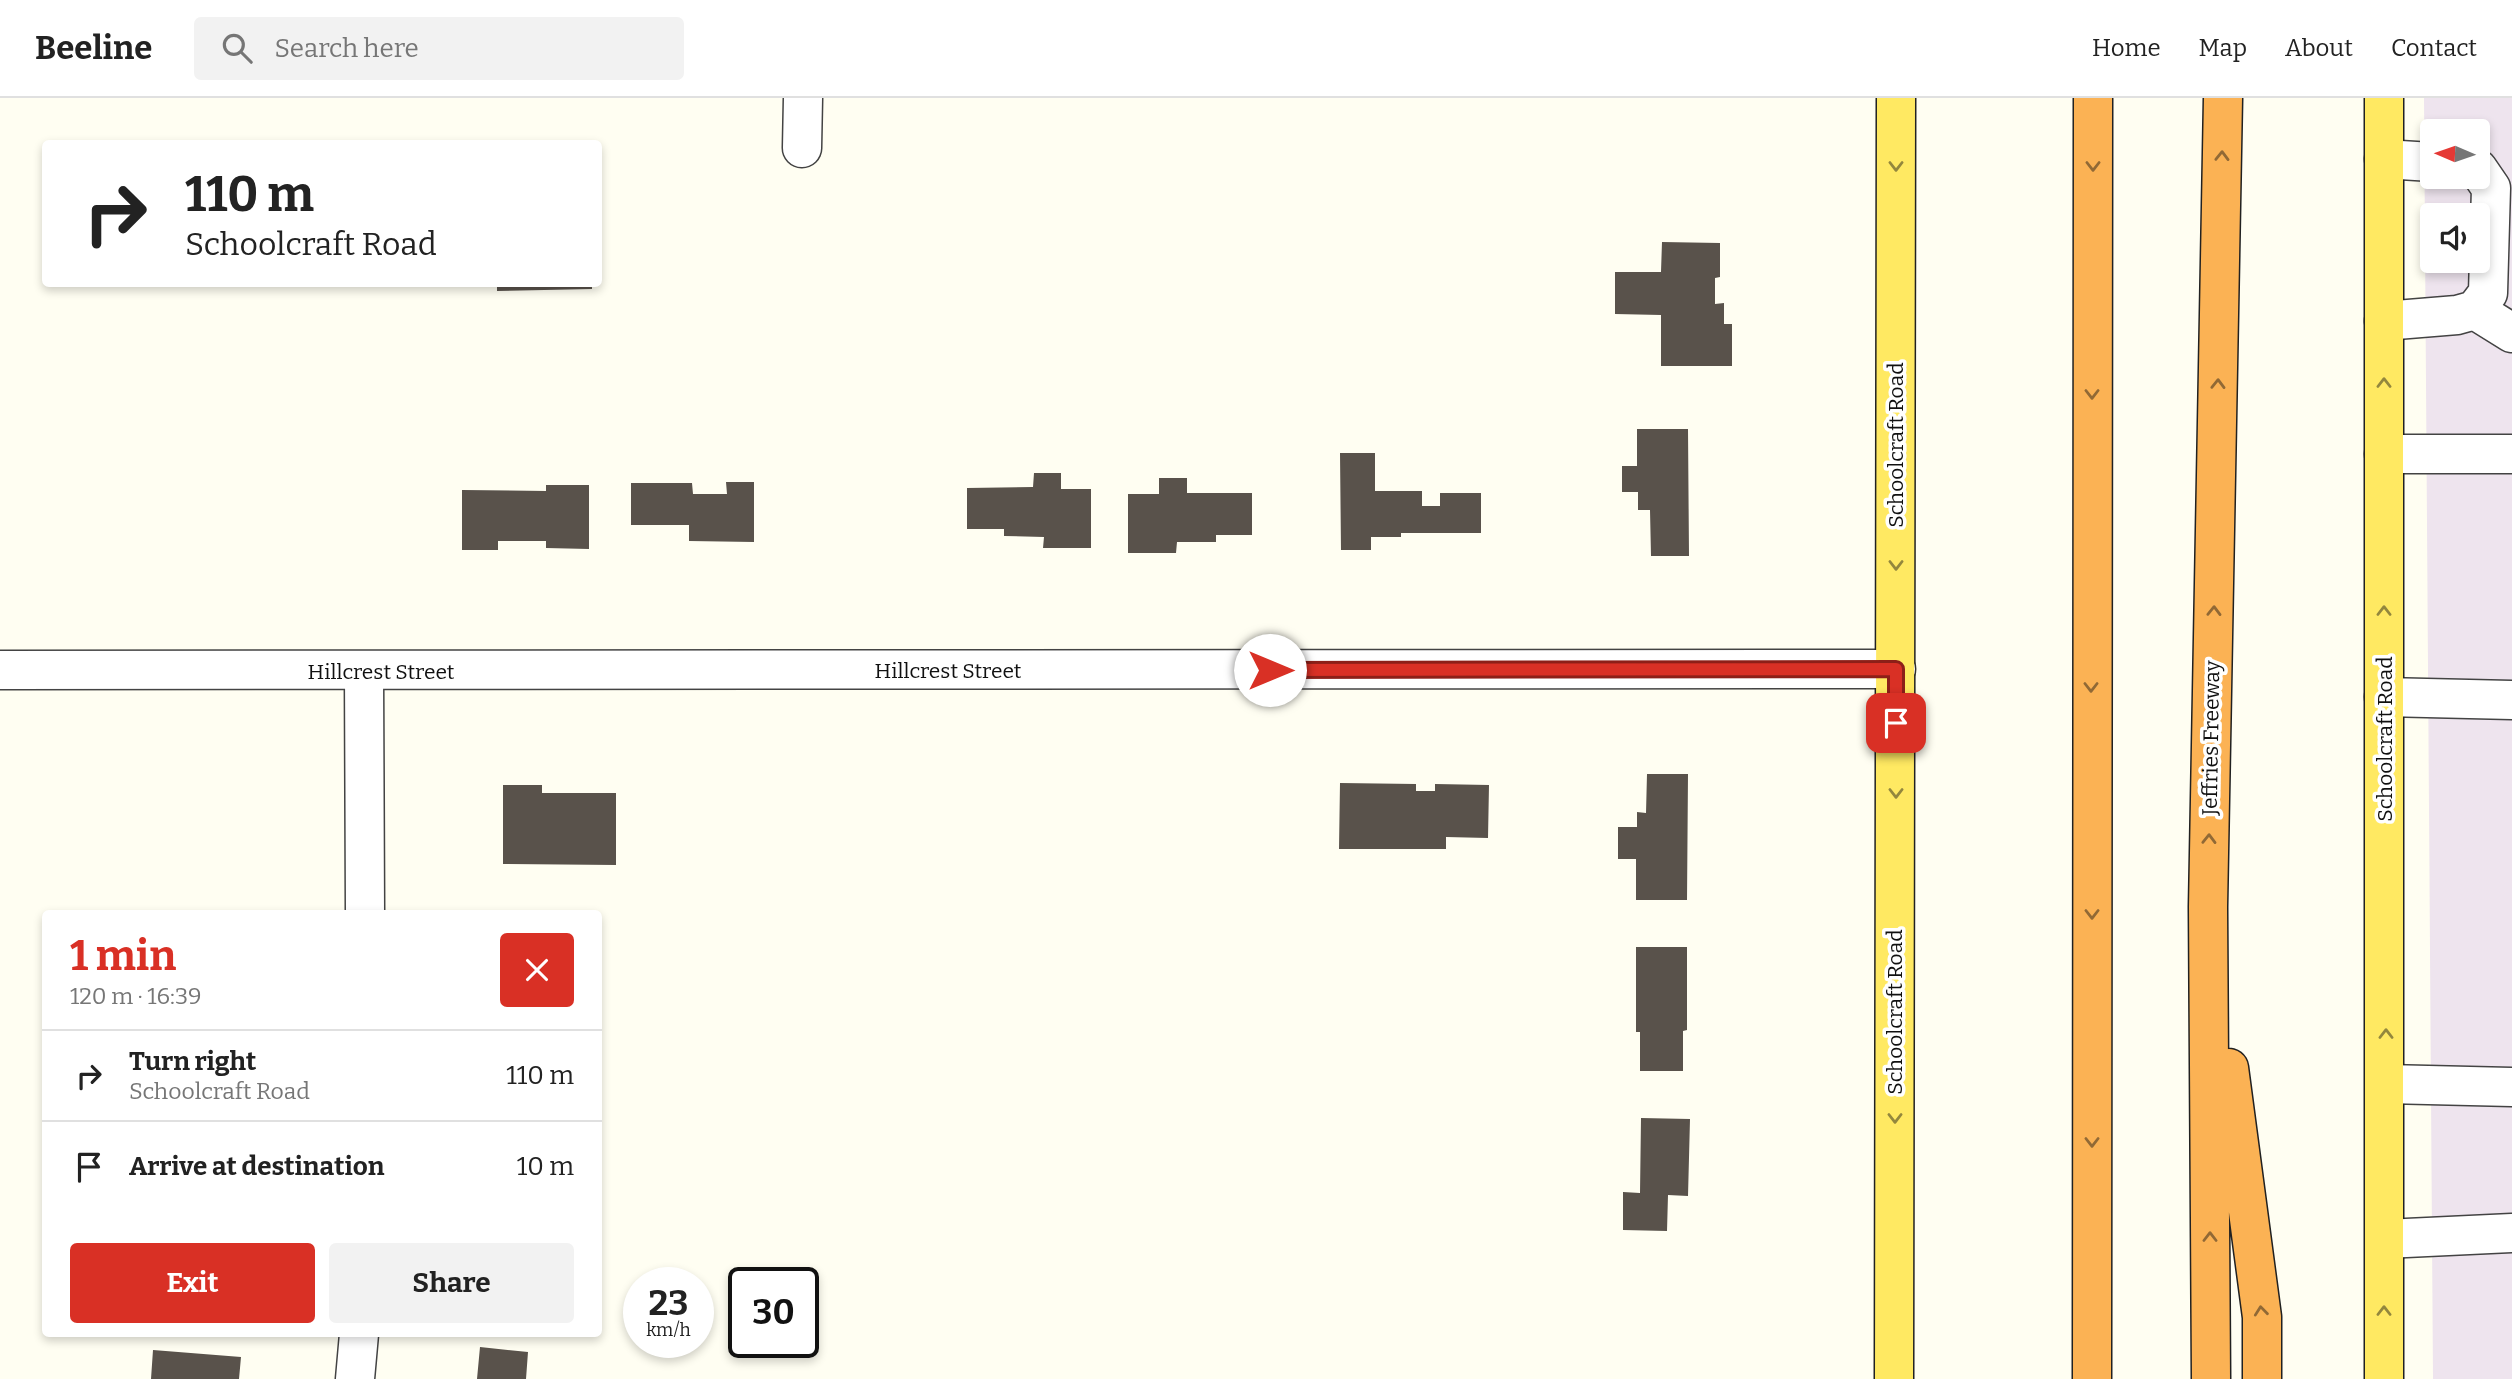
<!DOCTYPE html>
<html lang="en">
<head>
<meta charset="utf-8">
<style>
  body { margin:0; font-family:Bitter,serif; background:#f2f2f2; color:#222; height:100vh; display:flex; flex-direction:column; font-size:26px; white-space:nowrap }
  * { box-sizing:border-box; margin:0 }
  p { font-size:23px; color:#767676 }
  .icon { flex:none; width:38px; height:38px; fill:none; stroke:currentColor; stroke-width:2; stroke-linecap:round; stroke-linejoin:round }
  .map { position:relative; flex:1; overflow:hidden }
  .drawer { position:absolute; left:42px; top:812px; width:560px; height:427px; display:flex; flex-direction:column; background:#fff; border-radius:7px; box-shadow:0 4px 10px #0003 }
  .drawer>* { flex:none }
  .top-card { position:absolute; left:42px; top:42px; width:560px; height:147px; border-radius:7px; box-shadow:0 4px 10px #0003; background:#fff; color:#222; overflow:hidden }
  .needle { width:46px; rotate:272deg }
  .fabs { position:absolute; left:2420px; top:21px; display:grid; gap:14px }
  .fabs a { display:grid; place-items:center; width:70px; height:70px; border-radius:7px; background:#fff; box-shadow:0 4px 10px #0003; font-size:35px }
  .speed { position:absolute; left:623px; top:1169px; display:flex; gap:14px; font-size:35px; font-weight:700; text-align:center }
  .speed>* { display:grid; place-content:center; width:91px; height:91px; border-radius:50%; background:#fff; box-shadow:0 4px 10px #0003; line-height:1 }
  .speed small { font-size:18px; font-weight:400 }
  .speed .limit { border:4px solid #111; border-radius:10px; background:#fff; color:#111 }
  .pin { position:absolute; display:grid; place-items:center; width:60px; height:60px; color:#fff; margin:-30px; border-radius:14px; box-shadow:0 4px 10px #0006 }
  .me { position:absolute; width:77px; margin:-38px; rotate:90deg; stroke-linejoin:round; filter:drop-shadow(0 0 5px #0008) }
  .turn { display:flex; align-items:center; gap:24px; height:147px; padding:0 28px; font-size:32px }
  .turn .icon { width:91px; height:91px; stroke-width:2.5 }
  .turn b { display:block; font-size:49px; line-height:60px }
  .round { display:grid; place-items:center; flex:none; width:74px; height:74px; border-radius:7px; background:#f2f2f2 }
  .head { display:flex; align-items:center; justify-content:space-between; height:119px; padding:0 28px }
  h1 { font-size:42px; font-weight:700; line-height:52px; color:#d93025 }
  .button { display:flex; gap:14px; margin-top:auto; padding:14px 28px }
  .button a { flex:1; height:80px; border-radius:7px; background:#d93025; color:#fff; font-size:28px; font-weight:700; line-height:80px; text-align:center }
  .button a+a { background:#f2f2f2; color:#222 }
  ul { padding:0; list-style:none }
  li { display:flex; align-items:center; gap:21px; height:91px; padding:0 28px; border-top:2px solid #e0e0e0 }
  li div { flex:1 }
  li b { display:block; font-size:26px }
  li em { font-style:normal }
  header { display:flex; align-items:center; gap:42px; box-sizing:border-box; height:98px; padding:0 35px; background:#fff; border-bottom:2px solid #e0e0e0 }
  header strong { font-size:33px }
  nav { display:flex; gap:38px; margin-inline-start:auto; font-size:24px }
  .search { width:490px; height:63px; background:#f2f2f2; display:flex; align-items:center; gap:18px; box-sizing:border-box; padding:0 24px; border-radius:7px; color:#767676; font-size:26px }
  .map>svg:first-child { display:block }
  .industrial { fill:#eee4ee; fill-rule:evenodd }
  .building { fill:#59524b }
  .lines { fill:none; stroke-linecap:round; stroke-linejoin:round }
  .minor-casing { stroke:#434343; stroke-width:41 }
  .major-casing { stroke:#212121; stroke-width:41 }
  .highway-casing { stroke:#212121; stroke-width:41 }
  .minor { stroke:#fff; stroke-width:38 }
  .major { stroke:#ffe962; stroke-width:38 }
  .highway { stroke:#fbb254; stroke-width:38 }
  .oneway { stroke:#916935 }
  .oneway2 { stroke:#93873d }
  .route-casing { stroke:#8d1f18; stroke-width:18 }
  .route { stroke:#d93025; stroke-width:12 }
  .labels { text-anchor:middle; stroke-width:7; stroke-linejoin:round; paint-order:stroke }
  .street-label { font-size:21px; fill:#101010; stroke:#fff }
</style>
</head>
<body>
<header>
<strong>Beeline</strong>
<div class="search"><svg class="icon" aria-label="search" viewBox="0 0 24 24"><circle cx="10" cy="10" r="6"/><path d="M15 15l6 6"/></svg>Search here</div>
<nav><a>Home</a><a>Map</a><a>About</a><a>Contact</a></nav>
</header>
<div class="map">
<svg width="2512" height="1281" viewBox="0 0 2512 1281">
  <rect width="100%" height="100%" fill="#fffef2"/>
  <path class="industrial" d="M2424 0H2512V1281H2433ZM2432 33H2478V79H2432ZM2432 117H2478V163H2432Z"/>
  <path class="building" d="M1662 144 1720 145V179L1715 180V206L1724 205V226H1732V268H1661V217L1615 216V174H1661Z
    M497 186H592V191L497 193Z
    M1637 331H1688L1689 458H1651L1650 412H1638V394H1622V368H1637Z
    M1340 355H1375V393H1422V408H1440V395H1481V435H1401V439H1371V452H1341Z
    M1034 375H1061V391H1091V450H1043L1044 439 1004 438V431H967V390L1033 389Z
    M1159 380H1187V395H1252V437H1216V444H1177L1176 455H1128V396H1159Z
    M726 384H754V444L689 443V427H631V385H692L693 396H727Z
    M546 387H589V451L546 450V443H498V452H462V392L546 393Z
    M1647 676H1688L1687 802H1636V761H1618V729H1637V714L1646 715Z
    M1340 685 1416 686V693H1435V686L1489 687 1488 740 1446 739V751H1339Z
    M503 687H542V695H616V767L503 766Z
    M1636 849H1687V932L1683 933V973H1640V934H1636Z
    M1641 1020 1690 1021 1688 1098 1668 1097 1667 1133 1623 1132V1094L1640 1095Z
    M480 1249 528 1254 526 1281H477Z
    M153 1252 241 1259 239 1281H151Z"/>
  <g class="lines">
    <g class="minor-casing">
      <path id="minor" d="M802 50 803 0
        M2384 61 2432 64
        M2475 212 2512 235
        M2384 223 2457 217 2475 212 2488 195 2491 90 2478 71
        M2384 356H2512
        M0 572 1896 571
        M364 574 365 816
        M2384 599 2512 602
        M2386 986 2512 989
        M2385 1141 2512 1135
        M355 1281 359 1236"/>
    </g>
    <g class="major-casing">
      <path id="major" d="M1894 1281 1896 0
        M2384 1281V0"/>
    </g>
    <g class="highway-casing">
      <path id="highway" d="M2229 970 2262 1219V1281
        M2092 1281 2093 0
        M2211 1281 2208 809 2223 0"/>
    </g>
    <use href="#minor" class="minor"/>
    <use href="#major" class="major"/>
    <use href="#highway" class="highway"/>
  </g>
  <defs><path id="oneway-chevron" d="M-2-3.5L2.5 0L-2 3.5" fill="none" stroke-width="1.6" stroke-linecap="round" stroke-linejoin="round" transform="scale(1.75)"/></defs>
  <g class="oneway">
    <use href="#oneway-chevron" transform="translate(2222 58) rotate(-89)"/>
    <use href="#oneway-chevron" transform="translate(2093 68) rotate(90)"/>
    <use href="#oneway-chevron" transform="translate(2218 286) rotate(-89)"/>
    <use href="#oneway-chevron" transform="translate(2092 296) rotate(90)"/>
    <use href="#oneway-chevron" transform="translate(2214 513) rotate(-89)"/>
    <use href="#oneway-chevron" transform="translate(2091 589) rotate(90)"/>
    <use href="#oneway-chevron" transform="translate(2209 741) rotate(-89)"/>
    <use href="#oneway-chevron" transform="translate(2092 816) rotate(90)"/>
    <use href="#oneway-chevron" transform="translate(2092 1044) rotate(90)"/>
    <use href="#oneway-chevron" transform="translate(2210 1139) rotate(-90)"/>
    <use href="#oneway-chevron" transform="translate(2261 1213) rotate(-96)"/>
  </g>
  <g class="oneway2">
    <use href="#oneway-chevron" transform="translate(1896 68) rotate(90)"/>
    <use href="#oneway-chevron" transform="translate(2384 285) rotate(-90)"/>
    <use href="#oneway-chevron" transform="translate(1896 467) rotate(90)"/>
    <use href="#oneway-chevron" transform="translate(2384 513) rotate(-90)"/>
    <use href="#oneway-chevron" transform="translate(1896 695) rotate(90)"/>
    <use href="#oneway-chevron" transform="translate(2386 936) rotate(-90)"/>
    <use href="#oneway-chevron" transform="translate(1895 1020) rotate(90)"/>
    <use href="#oneway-chevron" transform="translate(2384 1213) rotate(-90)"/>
  </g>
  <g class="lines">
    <g class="route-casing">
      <path id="route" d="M1270 572 1896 571V625"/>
    </g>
    <use href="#route" class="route"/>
  </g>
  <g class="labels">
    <g class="street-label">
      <text transform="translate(1896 347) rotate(-90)" y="7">Schoolcraft Road</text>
      <text x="948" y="580">Hillcrest Street</text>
      <text x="381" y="581">Hillcrest Street</text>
      <text transform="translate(2211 640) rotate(-89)" y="7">Jeffries Freeway</text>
      <text transform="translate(2385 641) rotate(-90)" y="7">Schoolcraft Road</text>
      <text transform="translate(1895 914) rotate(-90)" y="7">Schoolcraft Road</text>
    </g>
  </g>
</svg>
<div class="fabs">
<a><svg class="needle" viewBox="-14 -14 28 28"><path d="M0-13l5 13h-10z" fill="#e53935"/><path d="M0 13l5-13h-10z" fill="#767676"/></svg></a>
<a><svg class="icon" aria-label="sound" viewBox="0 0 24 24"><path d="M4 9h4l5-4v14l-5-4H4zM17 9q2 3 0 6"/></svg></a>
</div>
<div class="speed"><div>23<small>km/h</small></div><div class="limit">30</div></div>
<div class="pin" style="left:1896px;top:625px;background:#d93025"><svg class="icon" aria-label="arrive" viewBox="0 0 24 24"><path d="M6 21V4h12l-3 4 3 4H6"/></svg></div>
<svg class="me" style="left:1270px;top:572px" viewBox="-20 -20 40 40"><circle r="19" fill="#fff"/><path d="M0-13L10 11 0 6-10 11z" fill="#d93025"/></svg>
<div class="top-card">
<div class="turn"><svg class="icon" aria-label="right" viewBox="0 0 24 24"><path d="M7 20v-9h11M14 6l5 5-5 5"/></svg><div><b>110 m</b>Schoolcraft Road</div></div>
</div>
<section class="drawer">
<div class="head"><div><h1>1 min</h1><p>120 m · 16:39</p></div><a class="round" style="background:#d93025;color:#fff"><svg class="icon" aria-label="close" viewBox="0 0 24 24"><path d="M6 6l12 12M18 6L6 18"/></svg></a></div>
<ul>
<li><svg class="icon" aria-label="right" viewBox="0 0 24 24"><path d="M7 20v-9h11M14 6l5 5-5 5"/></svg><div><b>Turn right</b><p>Schoolcraft Road</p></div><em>110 m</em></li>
<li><svg class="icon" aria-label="arrive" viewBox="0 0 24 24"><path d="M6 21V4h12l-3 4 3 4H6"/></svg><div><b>Arrive at destination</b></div><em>10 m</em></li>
</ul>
<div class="button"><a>Exit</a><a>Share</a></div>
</section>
</div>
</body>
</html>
